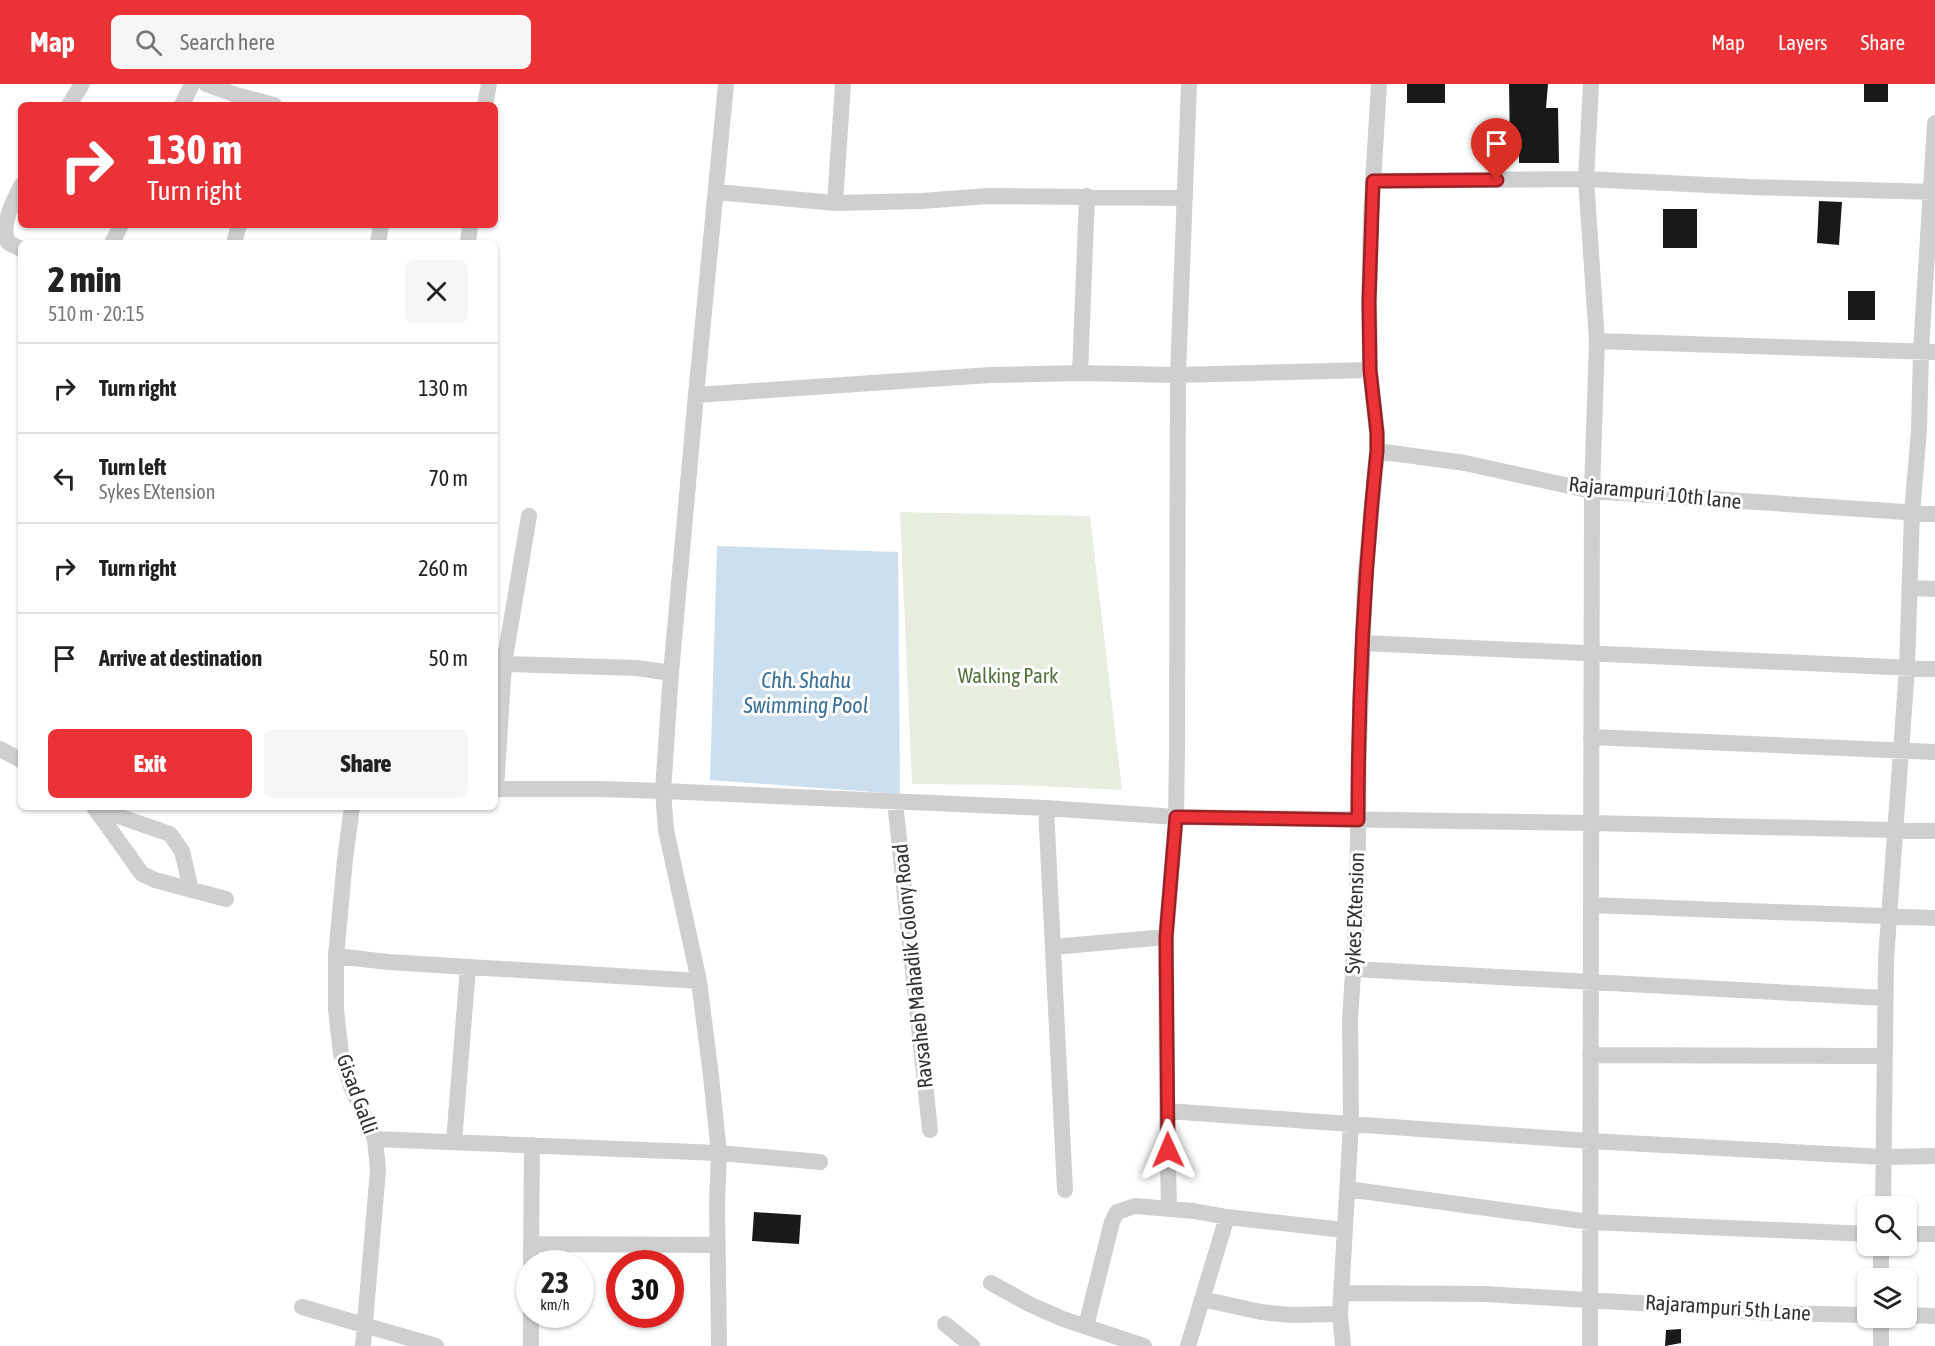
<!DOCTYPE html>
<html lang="en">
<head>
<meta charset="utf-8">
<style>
  body { margin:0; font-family:"Asap Condensed",sans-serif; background:#f6f6f6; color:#222; height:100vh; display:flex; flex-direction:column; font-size:22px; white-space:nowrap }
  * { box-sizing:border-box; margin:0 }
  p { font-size:20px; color:#767676 }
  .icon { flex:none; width:33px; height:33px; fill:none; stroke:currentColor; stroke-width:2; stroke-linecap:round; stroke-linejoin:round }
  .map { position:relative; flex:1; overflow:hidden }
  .side { position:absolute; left:18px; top:156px; width:480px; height:570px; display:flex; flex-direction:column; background:#fff; border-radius:9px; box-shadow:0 2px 4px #0004 }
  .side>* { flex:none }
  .guide { position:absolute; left:18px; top:18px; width:480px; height:126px; border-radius:9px; box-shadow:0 2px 4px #0004; background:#eb3237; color:#fff; overflow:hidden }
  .buttons { position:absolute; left:1857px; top:1112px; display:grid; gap:12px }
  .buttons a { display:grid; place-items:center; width:60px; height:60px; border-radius:9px; background:#fff; box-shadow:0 2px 4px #0004; font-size:30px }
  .speed { position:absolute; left:516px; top:1166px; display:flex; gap:12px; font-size:30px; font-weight:700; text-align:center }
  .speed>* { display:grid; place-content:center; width:78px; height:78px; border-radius:50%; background:#fff; box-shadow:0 2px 4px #0004; line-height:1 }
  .speed small { font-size:15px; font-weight:400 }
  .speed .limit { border:9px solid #d22; background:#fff; color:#111 }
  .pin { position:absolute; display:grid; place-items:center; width:51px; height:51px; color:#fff; margin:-62px -26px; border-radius:50% 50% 50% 0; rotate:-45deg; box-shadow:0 0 6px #0007 }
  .pin .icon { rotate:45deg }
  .me { position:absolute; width:66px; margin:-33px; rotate:359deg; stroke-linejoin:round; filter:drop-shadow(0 0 4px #0008) }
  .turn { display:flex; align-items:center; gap:21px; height:126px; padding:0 30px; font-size:27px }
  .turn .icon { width:78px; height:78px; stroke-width:2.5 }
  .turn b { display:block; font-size:42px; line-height:51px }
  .round { display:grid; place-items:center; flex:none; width:63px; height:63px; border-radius:9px; background:#f6f6f6 }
  .overview { display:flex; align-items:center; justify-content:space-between; height:102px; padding:0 30px }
  h1 { font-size:36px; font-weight:800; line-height:45px }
  .primary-button { display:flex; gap:12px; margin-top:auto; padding:12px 30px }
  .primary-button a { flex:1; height:69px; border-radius:9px; background:#eb3237; color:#fff; font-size:24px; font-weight:800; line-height:69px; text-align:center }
  .primary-button a+a { background:#f6f6f6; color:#222 }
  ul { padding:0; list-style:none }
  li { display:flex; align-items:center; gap:18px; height:90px; padding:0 30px; border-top:2px solid #e0e0e0 }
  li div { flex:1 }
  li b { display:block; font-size:22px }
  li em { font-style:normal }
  header { display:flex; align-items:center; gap:36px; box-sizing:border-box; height:84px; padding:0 30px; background:#eb3237; color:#fff }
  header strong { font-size:28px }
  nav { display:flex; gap:33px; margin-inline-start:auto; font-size:21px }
  .search { width:420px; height:54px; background:#f6f6f6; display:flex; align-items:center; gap:15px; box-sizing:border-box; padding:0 21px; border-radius:9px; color:#767676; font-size:22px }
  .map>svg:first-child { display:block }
  .green { fill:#e7eee0 }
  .water { fill:#ccdfee }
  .building { fill:#191919 }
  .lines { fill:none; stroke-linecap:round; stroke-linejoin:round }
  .minor { stroke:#cfcfcf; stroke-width:16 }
  .route-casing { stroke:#992024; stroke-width:15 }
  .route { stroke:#eb3237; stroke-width:10 }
  .labels { text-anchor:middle; stroke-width:6; stroke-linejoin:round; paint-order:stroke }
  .street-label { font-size:21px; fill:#323232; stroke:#fff }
  .park-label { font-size:21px; fill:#52703d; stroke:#fff }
  .water-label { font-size:22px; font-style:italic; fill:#3c7098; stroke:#fff }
</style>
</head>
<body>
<header>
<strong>Map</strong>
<div class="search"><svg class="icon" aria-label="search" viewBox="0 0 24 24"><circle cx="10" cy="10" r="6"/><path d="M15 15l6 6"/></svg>Search here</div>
<nav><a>Map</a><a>Layers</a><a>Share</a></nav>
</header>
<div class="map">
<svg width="1935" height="1262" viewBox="0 0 1935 1262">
  <rect width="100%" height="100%" fill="#fff"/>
  <path class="green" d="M900 428 1090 432 1122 706 1017 701 912 700Z"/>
  <path class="water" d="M717 462 898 468 900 710 710 696Z"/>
  <path class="building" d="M1407 0H1445V19H1407Z
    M1509 0H1548L1546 24H1558L1559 79H1519V63H1510Z
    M1864 0H1888V18H1864Z
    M1819 117 1842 118 1839 161 1817 159Z
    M1663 125H1697V164H1663Z
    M1848 207H1875V236H1848Z
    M754 1128 801 1131 799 1160 752 1157Z
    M1681 1245V1259L1665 1262 1666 1246Z"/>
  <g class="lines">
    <path class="minor" d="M206 0 236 11 274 21
      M1189 0 1178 291 1177 665 1176 733 1166 853 1167 1027 1590 1057 1884 1073 1935 1072
      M69 21 82 0
      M182 21 192 0
      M485 21 489 0
      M1373 97 1586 95 1749 103 1935 108
      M21 102C13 117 0 144 8 158 12 161 17 163 21 165
      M717 108 835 119 922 117 988 112 1185 114
      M835 119 843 0
      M112 159 121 141
      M234 159 239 141
      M378 159 381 141
      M468 159 470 141
      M1597 257 1935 268
      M1080 289 1087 112
      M696 311 990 291 1080 289 1178 291 1370 286
      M1377 367 1465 379 1592 407 1935 430
      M1910 504 1935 505
      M1363 559 1935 585
      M504 580 637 584 671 589
      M1591 653 1935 668
      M0 665 21 676
      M495 705H600L663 707 1046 724 1176 733 1591 739 1935 747
      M496 705 504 580 529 432
      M895 718 930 1046
      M94 723 142 790 155 796 226 815
      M352 723 345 775 336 872V926L341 970 352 1005 375 1055 378 1086 363 1262
      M95 724 170 750 182 767 191 806
      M1046 724 1065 1106
      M1591 821 1935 834
      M1053 863 1166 853
      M336 872 388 878 699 897
      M1353 885 1885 914
      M1590 971 1884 972
      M1167 1027 1169 1125
      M375 1055 719 1069 820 1078
      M454 1058 468 883
      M1347 1105 1590 1138 1868 1150
      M1883 1122 1886 875 1907 584 1912 429 1919 346 1921 267 1935 39
      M1906 1150H1935
      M531 1160 718 1161
      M531 1179 532 1061
      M1881 1194V1161
      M991 1199 1029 1220 1063 1235 1144 1262
      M1343 1209 1485 1210 1655 1220 1769 1229 1868 1231
      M1202 1215 1261 1228 1290 1231 1340 1230
      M302 1223 436 1262
      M1906 1231 1935 1232
      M1881 1233V1262
      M945 1240 972 1262
      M1086 1242 1112 1138 1117 1128 1135 1122 1194 1127 1227 1133 1344 1146
      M531 1262V1230
      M719 1262 717 1119 719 1069 711 992 699 897 666 746 663 707 671 589 696 311 726 0
      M1188 1262 1227 1133
      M1343 1262 1340 1230 1351 1040 1350 936 1357 827 1359 664 1365 497 1377 367V349L1370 286 1369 218 1371 132 1379 0
      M1590 1262 1592 407 1597 257 1586 95 1591 0"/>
  </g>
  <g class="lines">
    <g class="route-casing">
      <path id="route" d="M1168 1066 1166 853 1176 733 1358 736C1358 613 1364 490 1377 367V349L1370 286 1369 218 1373 97 1497 96"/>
    </g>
    <use href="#route" class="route"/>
  </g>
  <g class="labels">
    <g class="street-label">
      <text transform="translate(1655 409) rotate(6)" y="7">Rajarampuri 10th lane</text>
      <text transform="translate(1355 829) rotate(-88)" y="7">Sykes EXtension</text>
      <text transform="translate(913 882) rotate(-96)" y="7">Ravsaheb Mahadik Colony Road</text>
      <text transform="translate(357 1010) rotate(70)" y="7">Gisad Galli</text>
      <text transform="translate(1728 1224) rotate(4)" y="7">Rajarampuri 5th Lane</text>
    </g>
    <g class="park-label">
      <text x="1008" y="599">Walking Park</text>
    </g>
    <g class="water-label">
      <text x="806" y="604">Chh. Shahu<tspan x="806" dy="25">Swimming Pool</tspan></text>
    </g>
  </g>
</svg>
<div class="buttons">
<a><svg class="icon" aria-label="search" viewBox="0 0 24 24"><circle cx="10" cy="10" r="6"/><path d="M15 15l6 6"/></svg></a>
<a><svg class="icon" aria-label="layers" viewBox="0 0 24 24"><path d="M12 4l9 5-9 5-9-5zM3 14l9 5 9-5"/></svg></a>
</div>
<div class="speed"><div>23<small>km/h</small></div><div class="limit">30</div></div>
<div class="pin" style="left:1497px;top:96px;background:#d93025"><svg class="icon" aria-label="arrive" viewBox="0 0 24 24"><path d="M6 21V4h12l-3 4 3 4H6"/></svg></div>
<svg class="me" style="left:1168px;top:1066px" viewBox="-20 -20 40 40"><path d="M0-17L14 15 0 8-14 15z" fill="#eb3237" stroke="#fff" stroke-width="4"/></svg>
<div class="guide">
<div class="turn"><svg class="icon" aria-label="right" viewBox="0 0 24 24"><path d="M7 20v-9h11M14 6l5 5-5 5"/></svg><div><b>130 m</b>Turn right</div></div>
</div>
<section class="side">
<div class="overview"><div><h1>2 min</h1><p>510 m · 20:15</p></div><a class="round"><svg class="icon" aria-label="close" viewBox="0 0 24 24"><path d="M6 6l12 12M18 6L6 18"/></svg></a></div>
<ul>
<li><svg class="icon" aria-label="right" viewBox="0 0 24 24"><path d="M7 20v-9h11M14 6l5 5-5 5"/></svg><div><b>Turn right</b></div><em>130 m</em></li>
<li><svg class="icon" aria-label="left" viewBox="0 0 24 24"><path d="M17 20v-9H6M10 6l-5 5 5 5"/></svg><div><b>Turn left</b><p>Sykes EXtension</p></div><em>70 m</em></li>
<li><svg class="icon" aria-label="right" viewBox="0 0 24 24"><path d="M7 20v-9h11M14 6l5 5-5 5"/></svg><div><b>Turn right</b></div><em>260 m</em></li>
<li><svg class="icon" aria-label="arrive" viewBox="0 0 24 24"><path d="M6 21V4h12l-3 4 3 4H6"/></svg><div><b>Arrive at destination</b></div><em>50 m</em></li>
</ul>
<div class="primary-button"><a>Exit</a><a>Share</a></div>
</section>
</div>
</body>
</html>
